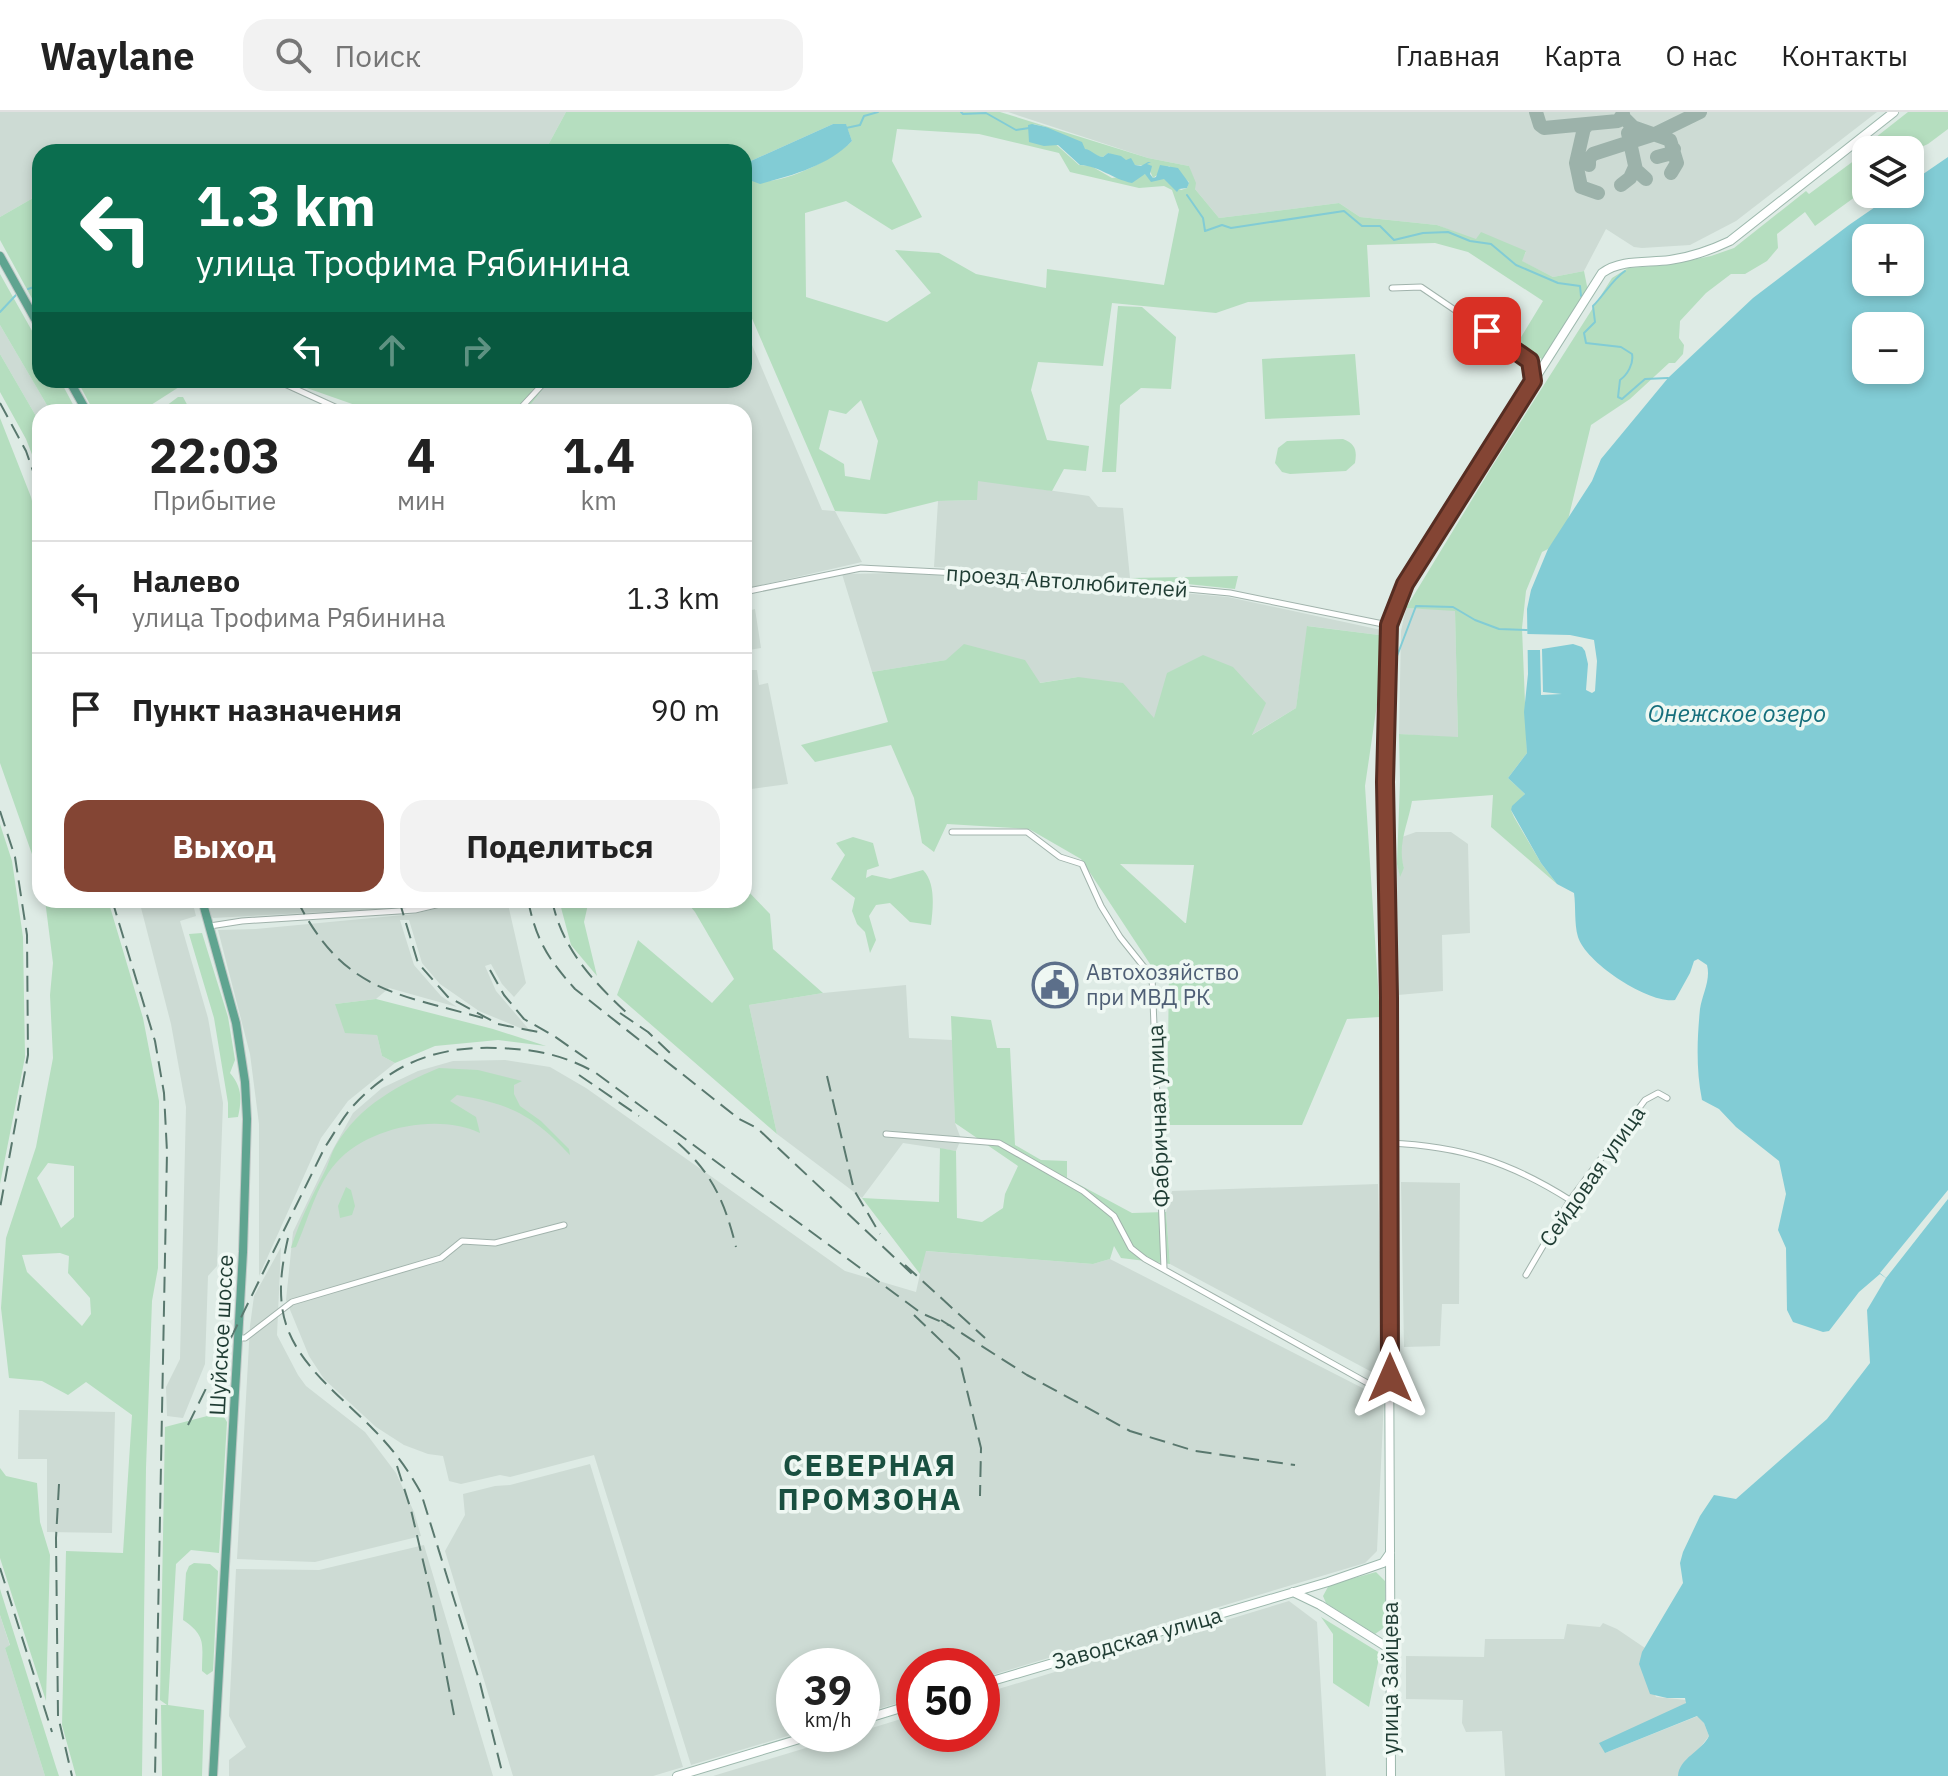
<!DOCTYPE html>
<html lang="ru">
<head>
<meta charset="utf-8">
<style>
  body { margin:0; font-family:"IBM Plex Sans",sans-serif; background:#f2f2f2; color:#222; height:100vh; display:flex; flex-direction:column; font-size:30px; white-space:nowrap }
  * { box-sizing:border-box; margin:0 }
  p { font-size:26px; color:#767676 }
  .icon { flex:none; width:44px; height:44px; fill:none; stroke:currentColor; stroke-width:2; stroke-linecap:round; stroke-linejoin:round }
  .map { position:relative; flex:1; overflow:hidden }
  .details { position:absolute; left:32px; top:292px; width:720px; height:504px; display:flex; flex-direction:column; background:#fff; border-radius:24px; box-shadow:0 4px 12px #0003 }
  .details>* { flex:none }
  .hud { position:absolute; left:32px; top:32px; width:720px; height:244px; border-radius:24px; box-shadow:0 4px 12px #0003; background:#0b6e4f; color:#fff; overflow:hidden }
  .controls { position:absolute; left:1852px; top:24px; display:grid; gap:16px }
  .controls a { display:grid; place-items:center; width:72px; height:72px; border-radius:16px; background:#fff; box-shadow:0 4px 12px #0003; font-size:40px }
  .speed { position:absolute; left:776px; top:1536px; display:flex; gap:16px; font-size:40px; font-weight:700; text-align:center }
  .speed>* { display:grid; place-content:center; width:104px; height:104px; border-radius:50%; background:#fff; box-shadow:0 4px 12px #0003; line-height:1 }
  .speed small { font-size:20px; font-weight:400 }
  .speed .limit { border:12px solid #d22; background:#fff; color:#111 }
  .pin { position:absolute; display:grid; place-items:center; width:68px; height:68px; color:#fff; margin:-34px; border-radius:16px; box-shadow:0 4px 12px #0006 }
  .me { position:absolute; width:88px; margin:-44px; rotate:0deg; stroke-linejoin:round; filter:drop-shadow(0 0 6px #0008) }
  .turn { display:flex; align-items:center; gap:28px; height:168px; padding:0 32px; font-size:36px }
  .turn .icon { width:104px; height:104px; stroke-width:2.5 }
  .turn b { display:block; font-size:56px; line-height:68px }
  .lanes { display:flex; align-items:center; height:76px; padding:0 32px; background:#0003; justify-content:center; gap:40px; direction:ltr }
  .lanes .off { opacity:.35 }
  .eta { display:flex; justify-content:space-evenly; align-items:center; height:136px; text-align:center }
  .eta b { font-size:48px; font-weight:700; line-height:56px }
  .primary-button { display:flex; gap:16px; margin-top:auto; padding:16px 32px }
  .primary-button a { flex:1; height:92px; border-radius:24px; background:#844534; color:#fff; font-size:32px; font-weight:700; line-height:92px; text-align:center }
  .primary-button a+a { background:#f2f2f2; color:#222 }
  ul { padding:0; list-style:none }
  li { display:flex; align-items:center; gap:24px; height:112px; padding:0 32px; border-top:2px solid #e0e0e0 }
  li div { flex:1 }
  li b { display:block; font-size:30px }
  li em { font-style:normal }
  header { display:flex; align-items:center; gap:48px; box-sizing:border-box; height:112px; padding:0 40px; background:#fff; border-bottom:2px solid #e0e0e0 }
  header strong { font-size:38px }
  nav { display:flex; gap:44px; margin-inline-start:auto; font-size:28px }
  .search { width:560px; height:72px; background:#f2f2f2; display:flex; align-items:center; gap:20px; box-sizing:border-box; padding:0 28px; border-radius:24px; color:#767676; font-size:30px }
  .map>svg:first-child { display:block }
  .built { fill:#cddbd4 }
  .green { fill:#b5debf; fill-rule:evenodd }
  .water { fill:#82ccd5; fill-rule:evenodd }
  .pier { fill:#deebe5 }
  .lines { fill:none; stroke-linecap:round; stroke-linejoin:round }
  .stream { stroke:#82ccd5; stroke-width:2 }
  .taxiway { stroke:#9cb2aa; stroke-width:14 }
  .minor-casing { stroke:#a1b3ac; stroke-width:7 }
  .secondary-casing { stroke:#9db8ad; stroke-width:10 }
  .primary-casing { stroke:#c0c8c6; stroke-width:10 }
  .minor { stroke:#fff; stroke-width:5 }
  .secondary { stroke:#fff; stroke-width:8 }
  .primary { stroke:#5fa490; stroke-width:8 }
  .rail { stroke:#59786e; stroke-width:2; stroke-dasharray:16 8; stroke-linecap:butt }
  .route-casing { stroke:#562d22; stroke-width:20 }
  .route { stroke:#844534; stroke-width:14 }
  .labels { text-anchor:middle; stroke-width:7; stroke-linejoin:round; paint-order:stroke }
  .street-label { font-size:22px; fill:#1f3c33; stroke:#eff8f3 }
  .service-label { font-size:22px; fill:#4e5e75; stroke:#eff8f3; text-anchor:start }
  .water-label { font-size:24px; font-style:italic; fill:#156f7c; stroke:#eff8f3 }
  .district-label { font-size:30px; font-weight:bold; letter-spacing:2px; fill:#195040; stroke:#eff8f3 }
</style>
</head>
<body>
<header>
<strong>Waylane</strong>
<div class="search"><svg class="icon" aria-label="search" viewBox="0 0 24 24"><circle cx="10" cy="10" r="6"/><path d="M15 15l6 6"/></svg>Поиск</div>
<nav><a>Главная</a><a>Карта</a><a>О нас</a><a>Контакты</a></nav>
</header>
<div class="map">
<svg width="1948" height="1664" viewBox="0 0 1948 1664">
  <rect width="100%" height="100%" fill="#deebe5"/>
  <path class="built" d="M0 0H566L546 37 558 40H131L121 35 111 40H40V82L0 105Z
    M1008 0H1877L1736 109 1690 133 1642 136 1634 135 1606 117 1584 159 1553 165 1521 149 1526 140 1476 128 1437 113 1360 105 1339 91 1219 106 1195 77 1189 54 1148 46Z
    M0 213 51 300H40V311L0 242Z
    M744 214 822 398 835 399 862 450 744 477V300H525L550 268H744Z
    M977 368 1089 384 1098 395 1123 396 1130 466 934 455 938 389 977 388Z
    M897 461 1034 468 1228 485 1386 519 1387 524 1308 514 1296 596 1250 624 1154 607 1078 565 1039 571 946 548 872 560 842 462Z
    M1406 496 1455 498 1458 626 1399 622 1401 519Z
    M755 497 761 536 749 538 752 558H757L759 573 768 571 788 672 744 678V500Z
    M1416 720H1451L1468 732 1470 821 1442 823 1443 879 1398 883 1397 752 1400 763 1404 756 1400 743 1402 725Z
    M139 788H192L196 804 180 809 208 906 223 991 217 1154 208 1164 205 1252 183 1306 167 1304 166 1275 180 1247 186 995 171 912Z
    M206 788 211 797 210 788H445L417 795 213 806 210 804Z
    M473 788H507L526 871 514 885 502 872 491 852 485 854 496 879 532 921 479 899 440 872 422 851 409 808H400L414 853 441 884 457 895 389 876 376 887 335 892 377 923 382 944 395 951 348 989 321 1026 259 1164V1012L250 942 218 818 256 817 414 802Z
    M906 873 909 926 953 928 955 1011 961 1027 956 1039 903 1031 862 1086 777 1022 749 893 823 881Z
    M505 948 550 955 586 976 845 1159 916 1180 925 1139 1093 1152 1110 1147 1384 1287 1377 1439 1365 1451 982 1566V1554H914V1586L862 1602V1554H794V1622L691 1653 594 1343 510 1365 500 1363 461 1372 449 1369 443 1344 428 1342 404 1333 376 1315 324 1267 309 1244 286 1188 293 1120 332 1039 353 1001 382 976 418 959 453 949Z
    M1401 1070 1460 1071 1459 1192H1442L1440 1234 1404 1235Z
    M1378 1072 1383 1266 1170 1152 1166 1100 1172 1079Z
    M281 1135 277 1223 298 1263 306 1274 365 1320 396 1361 414 1400 421 1424 315 1450 237 1447 250 1214 254 1184Z
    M19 1298 115 1300 112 1421 47 1420V1347H18Z
    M590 1352 683 1655 653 1664H513L445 1439 465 1403 463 1382 495 1374 510 1373Z
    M424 1433 493 1664H229V1648L246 1635 229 1604 236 1457 319 1458Z
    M1289 1489 1317 1510 1326 1664H713L852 1622H862V1619L914 1603V1622H982V1582Z
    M0 1503 10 1534 5 1536 45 1664H0Z
    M1603 1511 1617 1517 1645 1536 1639 1552 1656 1585 1687 1588 1685 1592 1605 1641 1698 1604 1704 1611 1709 1624 1678 1664H1505L1502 1619 1466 1620 1462 1611 1463 1588 1406 1587V1544L1484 1545 1485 1527H1564L1567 1512 1600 1515Z"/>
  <path class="green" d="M566 0H1000L1148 46 1189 54 1196 71 1195 77 1219 106 1339 91 1360 105 1437 113 1476 127 1481 120 1526 139 1522 149 1553 165 1584 159 1588 179 1543 248 1518 230 1543 189 1468 140 1435 131 1367 133 1370 185 1248 190 1216 201 1112 191 1103 254 1038 250 1031 278 1047 328 1089 334 1086 359 1064 357 1052 379 978 369 977 388 938 389 886 402 835 399 744 188V66C771 80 832 49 852 29L846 13 833 12 744 52V40H558L546 37ZM1033 12 1046 15 1096 44 1103 45 1108 41 1135 53 1148 54 1153 66 1169 54 1189 70 1187 76 1181 78 1164 66 1151 69 1146 62 1112 66 1091 54 1079 53ZM897 17 979 22 1059 41 1070 60 1139 76 1164 74 1172 78 1179 98 1164 173 1047 157 1046 176 976 162 939 141 895 138 931 181 887 210 806 185 805 101 846 89 892 118 922 105 892 49ZM861 288 878 329 870 368 845 364 844 352 819 337 829 298 846 302Z
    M1908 0H1948V17L1928 32 1910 40V38H1866V77L1815 114 1805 100 1777 122 1778 136 1767 149 1745 162H1731L1706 181 1680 209 1679 226 1684 233 1683 242 1675 251H1669L1630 287 1591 313 1567 412 1548 437 1542 440 1526 479 1522 516 1527 641 1508 666 1525 682 1511 698 1514 705 1541 751 1557 772 1491 715 1493 683 1412 689C1408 713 1397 732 1404 756L1400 765 1397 752 1400 669 1399 622 1458 625 1455 499 1406 496 1493 353 1612 166 1628 156 1667 153 1711 144 1734 136 1806 79 1809 82 1859 45 1857 40Z
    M40 82V201L0 128V105Z
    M0 162 40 233V268H60L77 300H51L0 213Z
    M1118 194 1142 195 1176 225 1171 277 1141 276 1120 293 1116 360H1102Z
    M0 242 40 311V363L26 327 0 280Z
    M1355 242 1360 303 1265 307 1262 247Z
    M77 268H190L140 300H94Z
    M284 268H550L525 300H375Z
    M178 285H183L191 300H158Z
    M0 306 31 385 40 421V765L0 651Z
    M1343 327C1356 332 1357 339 1355 351L1346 359 1290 362 1282 360 1275 351 1278 336 1287 329Z
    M1238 464 1235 477 1130 466Z
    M1307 514 1387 524 1365 674 1380 905 1347 907 1302 1013H1167L1169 859 1152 855 1081 747 1029 717 947 712 934 740 922 731 914 686 891 633 815 650 801 633 888 610 872 560 946 548 964 532 1025 548 1040 571 1078 565 1123 571 1154 606 1167 561 1203 543 1233 555 1266 591 1252 623 1296 596ZM1120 752 1194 753 1186 811H1185Z
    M0 712 12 749 23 825 25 945 0 1072Z
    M853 725 873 731 879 754 867 758 866 766 872 763 890 767 923 758C936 771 933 796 931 813L910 810 890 791 876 793 869 804 876 828 870 841 865 820 857 812 852 799 855 786 831 767 845 743 836 731Z
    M744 775 770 802 773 837 823 881 749 893 777 1022 617 883 638 828 712 891 734 867 695 800 685 788H744Z
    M45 788H108L143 906 159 989 158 1156 152 1189 146 1356 142 1664H76L62 1613 66 1439 123 1441 132 1303 86 1270 68 1283 42 1269 9 1266 1 1196 6 1126 36 1035 53 946 50 883 53 851ZM48 1051 74 1054V1105L61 1116 37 1066ZM60 1141 69 1144 68 1161 90 1186 91 1202 82 1214 27 1160 22 1143Z
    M559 788H589L584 810 597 864 571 833Z
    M202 821 228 905 235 948 230 961C242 975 242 987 238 1005L228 1006V991L214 906 189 822Z
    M376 887 493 917 546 934 498 928 435 934 395 951 382 944 377 923 345 921 335 892Z
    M951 904 991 908 997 936H1010L1015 1033 1041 1048 1067 1049V1066L1132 1101 1166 1100 1170 1152 1121 1146 1114 1134 1110 1147 1093 1152 926 1139 920 1162 862 1086 939 1090 940 1036 956 1039 957 1106 982 1110 1003 1096 1005 1082 1018 1054 955 1011Z
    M439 956 478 958 522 969 514 973V982L520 994 541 1009 569 1037 570 1043C533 1003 511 992 457 983L450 989 476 1005 480 1021C437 1001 368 1015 336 1051 316 1073 308 1109 296 1135L291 1136C300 1107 311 1087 324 1061 329 1052 331 1041 336 1033 360 993 398 973 439 956Z
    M346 1075 351 1078 355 1094 352 1103 340 1106 338 1094Z
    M211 1280 229 1282C223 1293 218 1297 227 1310L219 1441 191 1438 176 1452 168 1593 204 1598 202 1664H162L161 1593H167L160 1588 165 1315 211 1303Z
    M0 1356 6 1364 37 1371 40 1410 50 1443 46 1589 0 1446Z
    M194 1451 210 1452 218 1459 213 1559 207 1563 202 1559C202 1533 207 1524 183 1508L186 1461 189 1454Z
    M1376 1460 1385 1469V1515L1375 1522 1326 1491 1323 1484 1329 1473Z
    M0 1477 56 1655 59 1664H45L5 1536 10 1533 0 1503Z
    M1321 1505 1380 1541 1369 1595 1333 1571V1522Z"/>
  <path class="water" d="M833 12H846L852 29C828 54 793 63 760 72L744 66V52Z
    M1032 12 1046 15 1082 30 1085 37C1092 38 1095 44 1103 45L1108 41 1121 44 1126 48 1131 46 1135 53 1141 54 1148 50H1151L1147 52 1152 54 1150 62 1153 66 1156 65 1160 53 1178 56 1189 71 1187 76 1179 77 1177 80 1164 67 1151 70 1145 62 1132 71C1112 67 1100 54 1080 53L1058 33 1044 34 1029 30 1028 13Z
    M1948 45V1664H1678C1679 1646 1702 1639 1709 1624L1704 1611 1697 1604 1605 1641 1599 1631 1686 1591 1685 1586H1667L1650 1582 1639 1552 1642 1540 1683 1471 1680 1451 1683 1440 1700 1404 1714 1383 1736 1387 1827 1307 1870 1251 1867 1198 1886 1166 1880 1162 1859 1180 1829 1219 1823 1220 1793 1210 1787 1198 1786 1136 1778 1118 1786 1082 1779 1049 1736 1015 1719 997 1702 988C1696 958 1697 928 1700 897 1702 883 1711 868 1707 853L1698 847 1694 849 1690 861 1675 888C1649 892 1586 851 1578 825 1574 811 1576 795 1574 781L1557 772 1541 751 1511 698 1512 694 1525 682 1508 666 1527 641 1524 600 1528 562 1527 497 1531 478 1548 437 1592 369 1601 347 1668 266 1753 186 1849 113 1894 82H1910V71ZM1866 126H1910V170H1866ZM1866 214H1910V258H1866Z"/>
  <path class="pier" d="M1527 522 1570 523 1594 528 1597 549 1595 579 1592 581 1586 578 1588 552 1585 539 1582 535 1573 532 1542 537 1543 580 1562 582 1541 583 1540 538H1527Z
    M1948 1078V1087L1886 1166 1880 1161Z"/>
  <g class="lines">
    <path class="stream" d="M961 0 963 2 986 1 1016 18 1029 16
      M846 16 860 13 864 4 878 0
      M1187 83 1203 106 1205 119 1222 113 1231 116 1344 99 1362 114H1380L1394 128 1423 121 1448 120 1470 129 1491 132 1516 153 1558 171 1580 174 1581 184
      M1625 159C1612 168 1604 183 1593 194L1595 210 1584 221 1586 231 1621 235 1632 242C1634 252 1627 263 1620 268L1618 285 1622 287 1645 267 1668 266
      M28 177 40 173
      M0 200 16 183
      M1397 544 1416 494 1453 495 1475 508 1499 517 1527 518"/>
    <path class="taxiway" d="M1536 0 1540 13 1544 16 1618 9 1623 2
      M1624 6 1633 15 1670 28 1677 51 1671 61
      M1589 12 1584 16 1576 51 1581 75 1598 81
      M1628 21 1636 58 1646 67
      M1657 45 1672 41 1674 37
      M1589 53V47L1593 42 1655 22 1700 0
      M1621 73 1630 66 1635 55"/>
    <g class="minor-casing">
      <path id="minor" d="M1392 176 1421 175 1530 249 1533 268
        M276 268 346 300
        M517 300 541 274 542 268
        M744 480 861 456 939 460 1103 469 1230 481 1388 513
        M952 720H1027L1060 745 1082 752 1101 794 1120 825 1152 865 1164 1156
        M210 814 242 809 415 798 457 788
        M886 1022 999 1031 1083 1079 1114 1104 1131 1136 1145 1147 1389 1283
        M1389 1031C1460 1034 1510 1050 1570 1088
        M1526 1163 1570 1088 1645 988 1658 981 1667 986
        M239 1226H245L292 1190 441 1146 462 1129 495 1131 564 1113"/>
    </g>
    <g class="secondary-casing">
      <path id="secondary" d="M1293 1480 1320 1493 1390 1537
        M982 1572 1328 1470 1383 1451 1390 1441
        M862 1608 914 1592
        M677 1664 816 1622
        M1391 1664 1386 547 1389 513 1405 472 1602 161C1621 147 1647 151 1670 148 1691 145 1711 138 1730 129L1894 0"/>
    </g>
    <g class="primary-casing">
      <path id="primary" d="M0 144 40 216
        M69 268 87 300
        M202 788 236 911 245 970 247 1007 243 1140 213 1664"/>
    </g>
    <use href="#minor" class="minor"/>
    <use href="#secondary" class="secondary"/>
    <use href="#primary" class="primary"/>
    <path class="rail" d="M0 291 26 339 40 379
      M0 699 15 745 27 823 28 943 0 1096
      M112 788 155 929 164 981 167 1040 155 1664
      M297 788C343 879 394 881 483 906
      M399 788 418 851 448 885 498 912 538 920
      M528 788C536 828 548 847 575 877L739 1007 757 1016 912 1162
      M552 788C562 838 594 870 630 904
      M490 858 504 883 524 907 554 924 587 947
      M620 901 648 920 670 941
      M579 963 639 1004
      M827 964 854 1078 880 1122
      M678 1031C713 1062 725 1091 736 1135
      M288 1126C283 1148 279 1171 282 1194 288 1247 339 1282 373 1317 392 1336 408 1357 421 1381L480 1571 503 1664
      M905 1153 985 1226
      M914 1203 959 1246 981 1336 980 1384
      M941 1208 1027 1263 1130 1319 1195 1339 1295 1353
      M188 1313 325 1035C334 1022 342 1006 353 994 393 951 437 934 496 936 533 937 563 942 596 961L921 1201 951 1214
      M397 1354 411 1398 432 1487 454 1603
      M59 1372 56 1426 58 1604 72 1664
      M0 1456 52 1620"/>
  </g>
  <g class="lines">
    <g class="route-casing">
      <path id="route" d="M1390 1266 1389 886 1385 670 1389 513 1405 472 1533 269 1530 249 1487 219"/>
    </g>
    <use href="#route" class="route"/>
  </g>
  <defs>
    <g id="civic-ring" transform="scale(2.3)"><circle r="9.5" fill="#eff8f3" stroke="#5c6f8a" stroke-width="1.5"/><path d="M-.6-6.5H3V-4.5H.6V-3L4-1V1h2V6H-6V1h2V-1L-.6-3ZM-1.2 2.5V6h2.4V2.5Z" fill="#5c6f8a"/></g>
  </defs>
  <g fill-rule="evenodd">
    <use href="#civic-ring" x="1055" y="873"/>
  </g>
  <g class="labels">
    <g class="street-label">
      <text transform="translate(1067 469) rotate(4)" y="8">проезд Автолюбителей</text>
      <text transform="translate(1158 1004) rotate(-92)" y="8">Фабричная улица</text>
      <text transform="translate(1592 1064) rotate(-55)" y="8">Сейдовая улица</text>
      <text transform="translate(221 1223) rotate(-87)" y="8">Шуйское шоссе</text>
      <text transform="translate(1137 1526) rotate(-16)" y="8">Заводская улица</text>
      <text transform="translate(1390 1566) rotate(-90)" y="8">улица Зайцева</text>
    </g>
    <g class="service-label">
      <text x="1086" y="868">Автохозяйство<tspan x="1086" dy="25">при МВД РК</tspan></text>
    </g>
    <g class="water-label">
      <text x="1737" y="610">Онежское озеро</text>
    </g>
    <g class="district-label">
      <text x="870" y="1364">СЕВЕРНАЯ<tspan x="870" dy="34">ПРОМЗОНА</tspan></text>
    </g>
  </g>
</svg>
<div class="controls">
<a><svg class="icon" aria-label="layers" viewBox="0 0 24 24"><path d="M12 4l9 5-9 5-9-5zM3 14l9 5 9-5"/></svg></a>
<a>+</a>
<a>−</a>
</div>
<div class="speed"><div>39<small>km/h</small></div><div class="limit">50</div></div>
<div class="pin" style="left:1487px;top:219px;background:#d93025"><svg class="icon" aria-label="arrive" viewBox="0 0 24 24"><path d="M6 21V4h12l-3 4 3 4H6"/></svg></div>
<svg class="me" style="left:1390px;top:1266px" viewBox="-20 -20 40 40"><path d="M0-17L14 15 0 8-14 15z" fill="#844534" stroke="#fff" stroke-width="4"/></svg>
<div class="hud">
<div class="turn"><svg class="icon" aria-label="left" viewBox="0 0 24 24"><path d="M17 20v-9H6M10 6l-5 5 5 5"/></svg><div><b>1.3 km</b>улица Трофима Рябинина</div></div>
<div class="lanes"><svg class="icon" aria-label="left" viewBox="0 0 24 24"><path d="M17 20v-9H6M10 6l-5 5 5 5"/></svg><svg class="icon off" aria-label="ahead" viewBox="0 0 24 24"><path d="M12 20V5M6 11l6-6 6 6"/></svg><svg class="icon off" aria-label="right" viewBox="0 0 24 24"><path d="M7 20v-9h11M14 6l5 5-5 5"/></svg></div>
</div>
<section class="details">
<div class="eta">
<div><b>22:03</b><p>Прибытие</p></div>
<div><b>4</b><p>мин</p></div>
<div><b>1.4</b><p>km</p></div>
</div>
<ul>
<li><svg class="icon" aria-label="left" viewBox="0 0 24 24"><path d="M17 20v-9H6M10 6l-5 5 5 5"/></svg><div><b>Налево</b><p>улица Трофима Рябинина</p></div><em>1.3 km</em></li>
<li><svg class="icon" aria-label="arrive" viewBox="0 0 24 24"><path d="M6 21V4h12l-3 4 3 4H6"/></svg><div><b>Пункт назначения</b></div><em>90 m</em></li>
</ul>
<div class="primary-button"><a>Выход</a><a>Поделиться</a></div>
</section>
</div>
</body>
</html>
